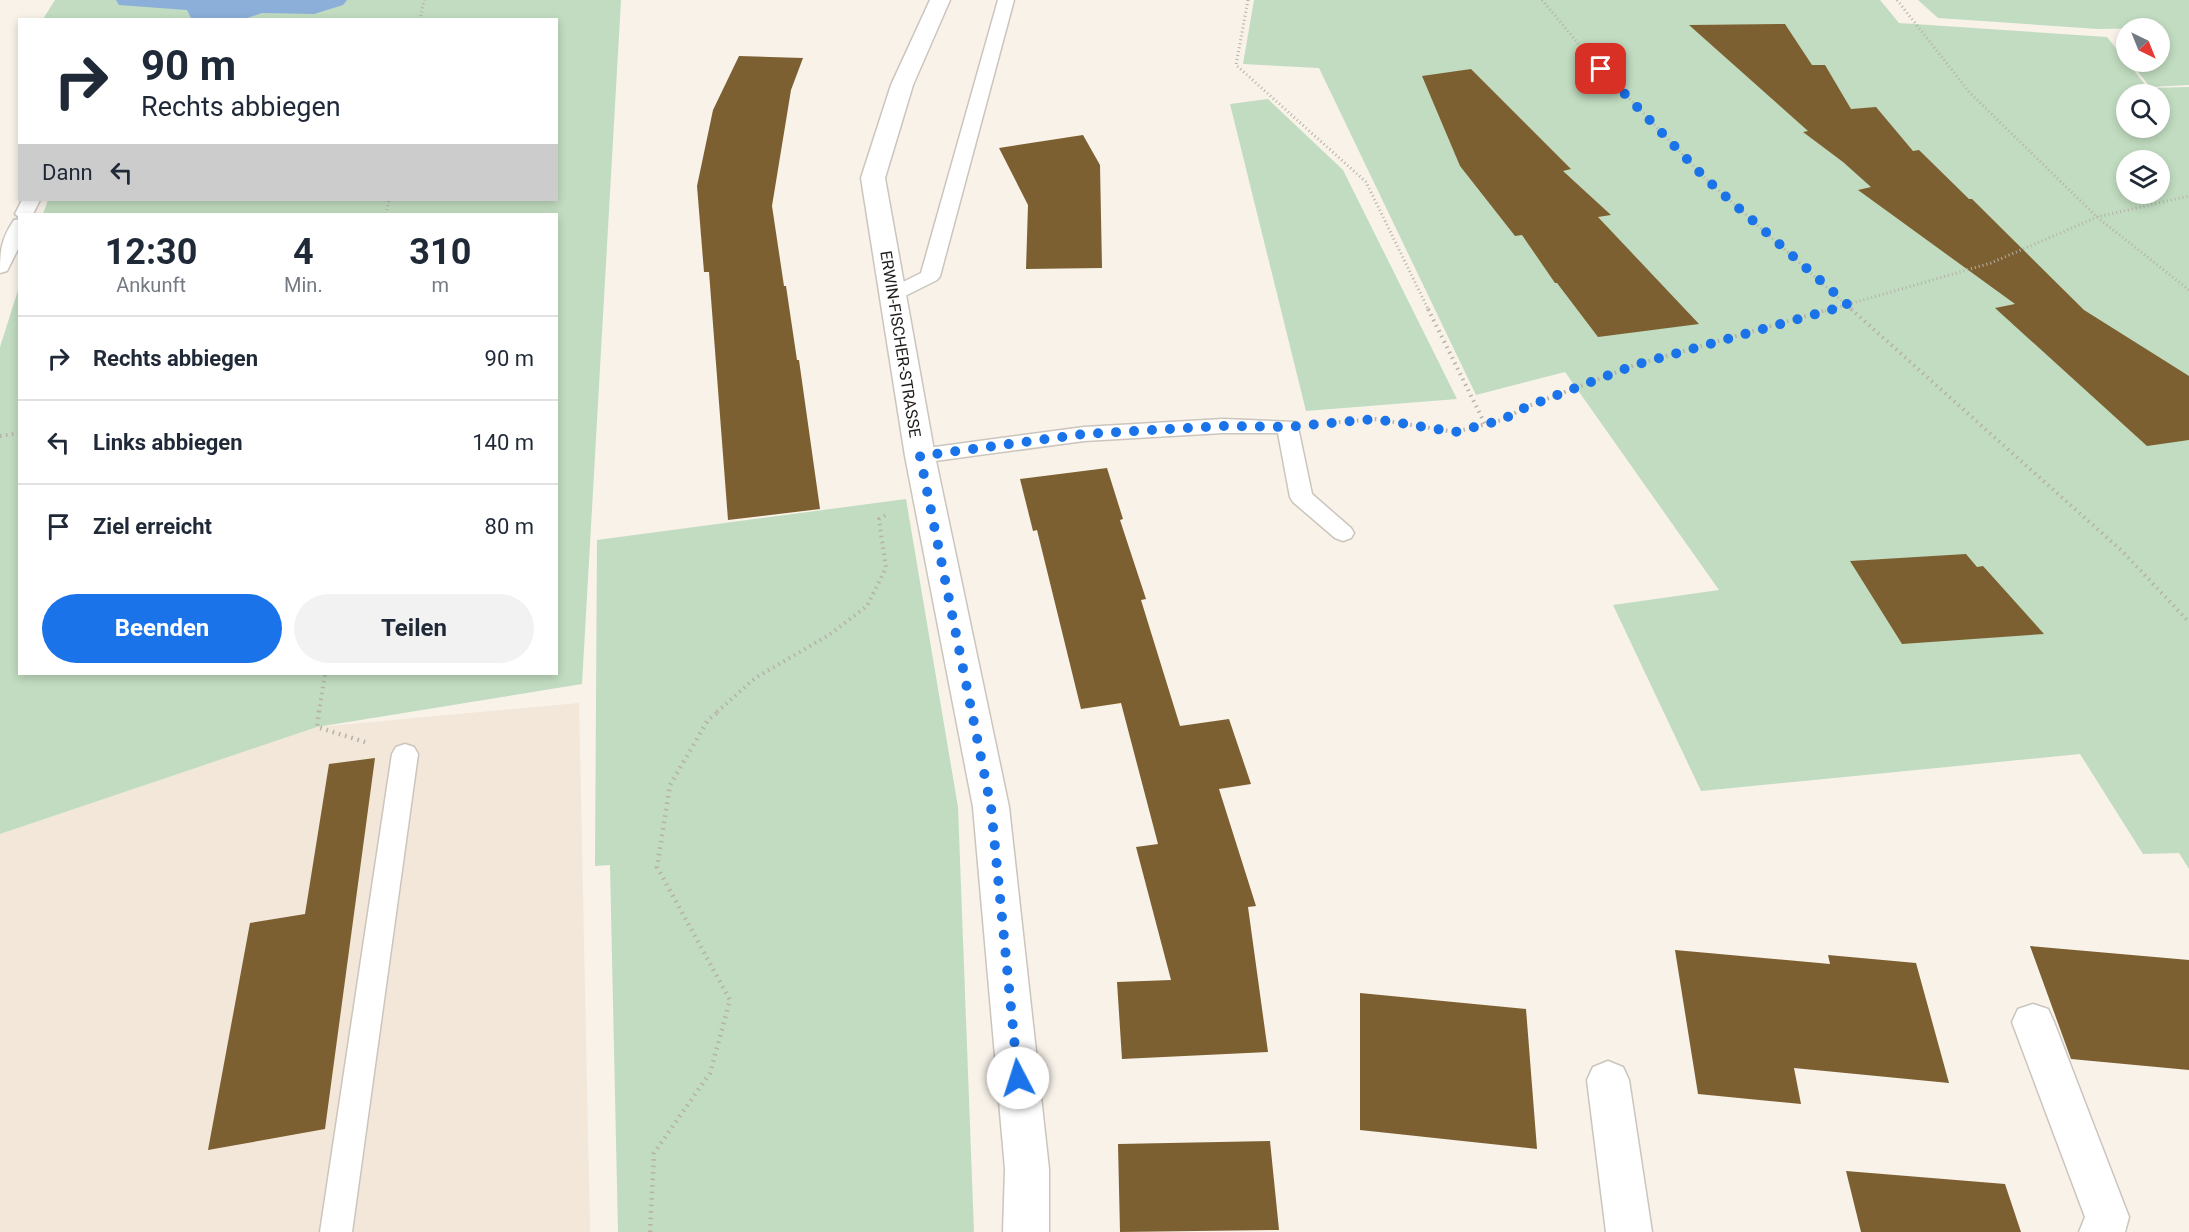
<!DOCTYPE html>
<html lang="de">
<head>
<meta charset="utf-8">
<style>
  body { margin:0; font-family:Roboto,sans-serif; background:#f2f2f3; color:#1f2937; height:100vh; display:flex; flex-direction:column; font-size:22px; white-space:nowrap }
  * { box-sizing:border-box; margin:0 }
  p { font-size:20px; color:#747a83 }
  .icon { flex:none; width:33px; height:33px; fill:none; stroke:currentColor; stroke-width:2; stroke-linecap:round; stroke-linejoin:round }
  .map { position:relative; flex:1; overflow:hidden }
  .sheet { position:absolute; left:18px; top:213px; width:540px; height:462px; display:flex; flex-direction:column; background:#fff; border-radius:0px; box-shadow:0 3px 9px #0003 }
  .sheet>* { flex:none }
  .top-card { position:absolute; left:18px; top:18px; width:540px; height:183px; border-radius:0px; box-shadow:0 3px 9px #0003; background:#fff; color:#1f2937; overflow:hidden }
  .needle { width:39px; rotate:137deg }
  .tools { position:absolute; left:2116px; top:18px; display:grid; gap:12px }
  .tools a { display:grid; place-items:center; width:54px; height:54px; border-radius:50%; background:#fff; box-shadow:0 3px 9px #0003; font-size:30px }
  .pin { position:absolute; display:grid; place-items:center; width:51px; height:51px; color:#fff; margin:-26px; border-radius:12px; box-shadow:0 3px 9px #0006 }
  .me { position:absolute; width:66px; margin:-33px; rotate:355deg; stroke-linejoin:round; filter:drop-shadow(0 0 4px #0008) }
  .turn { display:flex; align-items:center; gap:21px; height:126px; padding:0 24px; font-size:27px }
  .turn .icon { width:78px; height:78px; stroke-width:2.5 }
  .turn b { display:block; font-size:42px; line-height:51px }
  .then { display:flex; align-items:center; height:57px; padding:0 24px; background:#0003; gap:12px; font-size:22px }
  .eta { display:flex; justify-content:space-evenly; align-items:center; height:102px; text-align:center }
  .eta b { font-size:36px; font-weight:700; line-height:42px }
  .action { display:flex; gap:12px; margin-top:auto; padding:12px 24px }
  .action a { flex:1; height:69px; border-radius:36px; background:#1a73e8; color:#fff; font-size:24px; font-weight:700; line-height:69px; text-align:center }
  .action a+a { background:#f2f2f3; color:#1f2937 }
  ul { padding:0; list-style:none }
  li { display:flex; align-items:center; gap:18px; height:84px; padding:0 24px; border-top:2px solid #e0e1e3 }
  li div { flex:1 }
  li b { display:block; font-size:22px }
  li em { font-style:normal }
  .map>svg:first-child { display:block }
  .built { fill:#f2e7d8 }
  .green { fill:#c1dcc0; fill-rule:evenodd }
  .water { fill:#8bafd9 }
  .building { fill:#7d6032 }
  .lines { fill:none; stroke-linecap:round; stroke-linejoin:round }
  .service-casing { stroke:#cbc5bd; stroke-width:3 }
  .minor-casing { stroke:#cbc5bd; stroke-width:3 }
  .path-far2 { stroke:#b6b1aa; stroke-width:3; stroke-dasharray:1 3; stroke-linecap:butt }
  .path-far1 { stroke:#b6b1aa; stroke-width:4; stroke-dasharray:1.5 4.5; stroke-linecap:butt }
  .path { stroke:#b6b1aa; stroke-width:4.5; stroke-dasharray:1.5 5; stroke-linecap:butt }
  .service { fill:#fff; fill-rule:evenodd }
  .minor { fill:#fff; fill-rule:evenodd }
  .route { stroke:#1a73e8; stroke-width:10; stroke-dasharray:0 18 }
  .labels { text-anchor:middle; stroke-width:6; stroke-linejoin:round; paint-order:stroke }
  .street-label { font-size:16px; fill:#1e1c19; stroke:#fff }
</style>
</head>
<body>
<div class="map">
<svg width="2189" height="1232" viewBox="0 0 2189 1232">
  <rect width="100%" height="100%" fill="#f8f2e9"/>
  <path class="built" d="M579 703 590 1232H0V834L317 727Z"/>
  <path class="green" d="M55 0H621L582 684 317 727 0 834V347L19 287 20 674H556V214H43L48 200H556V20L43 19Z
    M1254 0H1880L1899 23 2107 37 2148 88 2189 87V869L2179 853 2143 854 2080 754 1701 791 1613 605 1719 590 1565 372 1476 395 1319 68 1243 64ZM2127 94H2160V128H2127ZM2127 160H2160V194H2127Z
    M1918 0H2189V85L2150 87 2130 62H2160V28L2098 29 1938 18Z
    M1268 99 1343 170 1457 399 1306 411 1230 104Z
    M906 499 958 807 974 1232H618L610 865 595 866 597 540Z"/>
  <path class="water" d="M116 0H347L343 5 314 14 262 13 244 19 192 20 187 10 119 5Z"/>
  <path class="building" d="M1785 24 1812 65H1825L1851 109 1876 107 1913 151 1919 150 1969 199H1972L2084 310 2189 376V440L2147 446 1995 308 2015 304 1858 190 1871 187 1843 162 1803 132 1808 131 1689 25Z
    M739 56 803 58 791 90 772 206 784 286H786L797 360H799L820 509 728 520 709 272H704L697 186 713 110Z
    M1471 69 1571 169 1563 171 1611 215 1598 217 1699 324 1598 337 1557 283H1555L1522 235 1515 236 1460 166 1422 76Z
    M1083 135 1100 165 1102 268 1026 269 1028 205 999 148Z
    M1107 468 1123 519 1120 520 1146 599 1141 600 1180 726 1229 719 1251 784 1219 789 1256 906 1248 907 1268 1052 1122 1059 1117 982 1171 980 1136 847 1158 844 1121 703 1081 709 1037 530 1033 531 1020 479Z
    M1966 554 1977 567 1983 566 2044 634 1902 644 1850 561Z
    M375 758 325 1129 208 1150 250 923 305 914 329 764Z
    M2030 946 2189 960V1070L2071 1059Z
    M1675 950 1830 964 1828 955 1916 963 1949 1083 1794 1068 1801 1104 1698 1094Z
    M1360 993 1526 1009 1537 1149 1360 1130Z
    M1270 1141 1279 1230 1120 1232 1118 1144Z
    M1846 1171 2005 1184 2021 1232H1861Z"/>
  <g class="lines">
    <g class="service-casing">
      <path id="service" d="M998 0H1014L940 276 937 280 901 298H887L884 294 887 290 921 273Z
        M22 200H40L33 214H20V218L15 214Z
        M20 219V245L7 271 0 273C0 251 1 239 14 220Z
        M1223 419 1295 422 1298 427 1312 494 1351 528 1354 533 1351 538 1343 541 1335 538 1293 502 1290 497 1278 433H1223L1084 441 920 463 912 461 909 456 912 451 920 449 1084 427Z
        M405 744 414 747 418 754 352 1232H320L392 754 396 747Z"/>
    </g>
    <g class="minor-casing">
      <path id="minor" d="M930 0H950L913 85 885 178 935 456 1009 807 1049 1169V1232H1003L1005 1169 973 807 905 456 861 178 891 85Z
        M2033 1004 2048 1009 2054 1022 2129 1217 2125 1232H2079L2085 1217 2012 1022 2018 1009Z
        M1608 1061 1623 1067 1629 1080 1652 1232H1606L1587 1080 1593 1067Z"/>
    </g>
    <path class="path-far2" d="M1248 0 1236 65 1366 182 1429 311
      M1542 0 1586 53 1706 179 1853 311
      M1897 0 1970 93 2097 217 2189 290
      M420 20 424 0
      M386 214 389 200
      M1825 311 1991 263 2097 217 2189 196"/>
    <path class="path-far1" d="M1428 309 1485 424
      M1851 309 2123 552 2189 622
      M1327 423 1375 419 1455 432 1502 420 1526 407 1635 365 1830 309
      M0 436 20 433
      M319 712 325 674
      M717 712 755 678 829 635 867 606 886 568 879 519 886 515"/>
    <path class="path" d="M319 711 317 727 365 742
      M650 1232 654 1153 710 1073 730 1000 657 867 670 785 708 720 719 711"/>
    <use href="#service" class="service"/>
    <use href="#minor" class="minor"/>
  </g>
  <g class="lines">
    <path class="route" d="M1018 1078 991 807 920 456 1084 434 1223 426 1287 427 1375 419 1455 432 1502 420 1526 407 1635 365 1848 305 1706 179 1601 69"/>
  </g>
  <g class="labels">
    <g class="street-label">
      <text transform="translate(901 344) rotate(81)" y="6">ERWIN-FISCHER-STRASSE</text>
    </g>
  </g>
</svg>
<div class="tools">
<a><svg class="needle" viewBox="-14 -14 28 28"><path d="M0-13l5 13h-10z" fill="#e53935"/><path d="M0 13l5-13h-10z" fill="#747a83"/></svg></a>
<a><svg class="icon" aria-label="search" viewBox="0 0 24 24"><circle cx="10" cy="10" r="6"/><path d="M15 15l6 6"/></svg></a>
<a><svg class="icon" aria-label="layers" viewBox="0 0 24 24"><path d="M12 4l9 5-9 5-9-5zM3 14l9 5 9-5"/></svg></a>
</div>
<div class="pin" style="left:1601px;top:69px;background:#d93025"><svg class="icon" aria-label="arrive" viewBox="0 0 24 24"><path d="M6 21V4h12l-3 4 3 4H6"/></svg></div>
<svg class="me" style="left:1018px;top:1078px" viewBox="-20 -20 40 40"><circle r="19" fill="#fff"/><path d="M0-13L10 11 0 6-10 11z" fill="#1a73e8"/></svg>
<div class="top-card">
<div class="turn"><svg class="icon" aria-label="right" viewBox="0 0 24 24"><path d="M7 20v-9h11M14 6l5 5-5 5"/></svg><div><b>90 m</b>Rechts abbiegen</div></div>
<div class="then">Dann<svg class="icon" aria-label="left" viewBox="0 0 24 24"><path d="M17 20v-9H6M10 6l-5 5 5 5"/></svg></div>
</div>
<section class="sheet">
<div class="eta">
<div><b>12:30</b><p>Ankunft</p></div>
<div><b>4</b><p>Min.</p></div>
<div><b>310</b><p>m</p></div>
</div>
<ul>
<li><svg class="icon" aria-label="right" viewBox="0 0 24 24"><path d="M7 20v-9h11M14 6l5 5-5 5"/></svg><div><b>Rechts abbiegen</b></div><em>90 m</em></li>
<li><svg class="icon" aria-label="left" viewBox="0 0 24 24"><path d="M17 20v-9H6M10 6l-5 5 5 5"/></svg><div><b>Links abbiegen</b></div><em>140 m</em></li>
<li><svg class="icon" aria-label="arrive" viewBox="0 0 24 24"><path d="M6 21V4h12l-3 4 3 4H6"/></svg><div><b>Ziel erreicht</b></div><em>80 m</em></li>
</ul>
<div class="action"><a>Beenden</a><a>Teilen</a></div>
</section>
</div>
</body>
</html>
